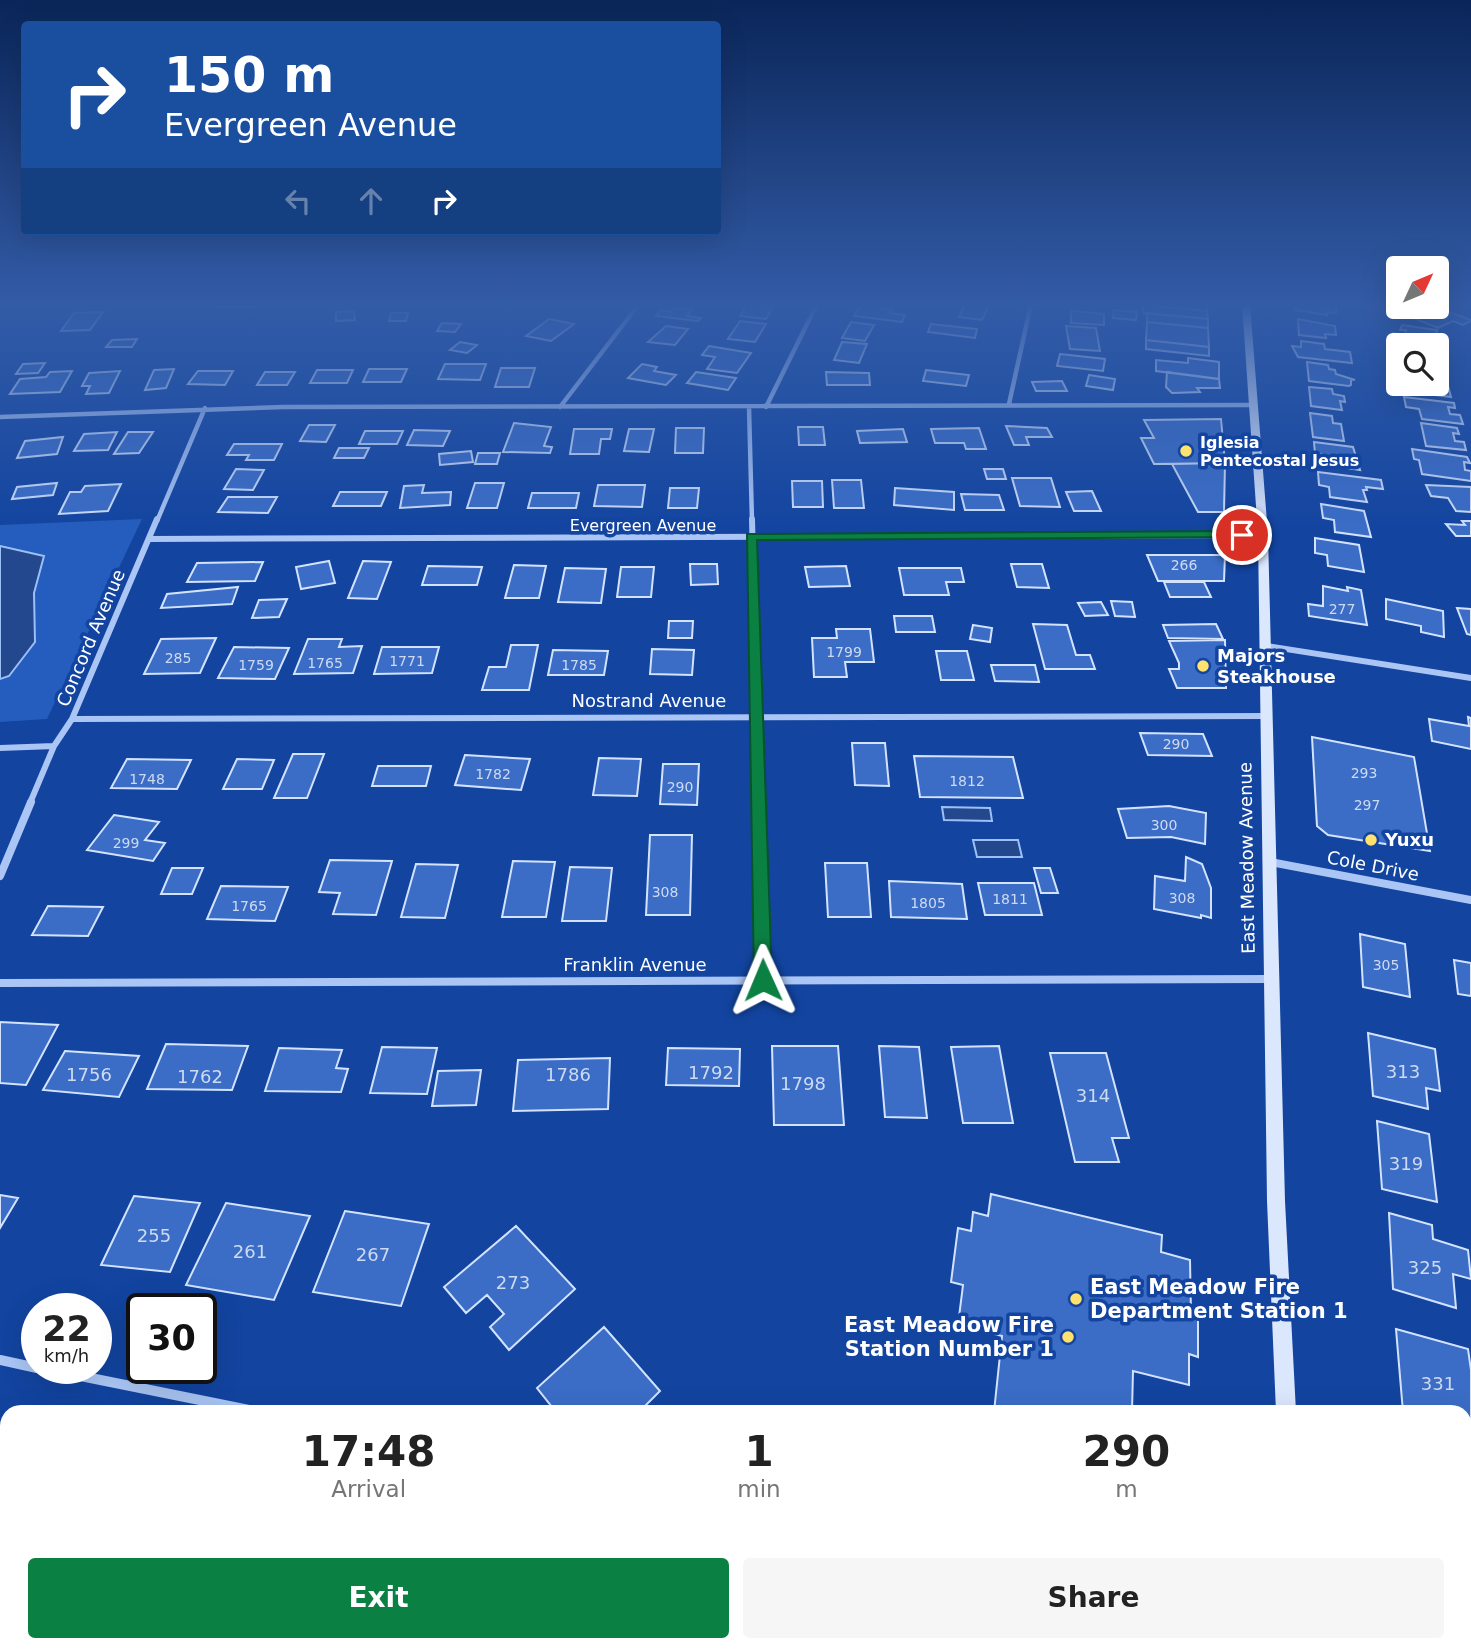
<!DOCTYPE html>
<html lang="en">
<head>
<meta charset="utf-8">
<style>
  body { margin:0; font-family:"DejaVu Sans",sans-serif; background:#f6f6f6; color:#222; height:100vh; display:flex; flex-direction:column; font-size:26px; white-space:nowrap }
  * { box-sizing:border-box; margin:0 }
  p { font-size:23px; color:#767676 }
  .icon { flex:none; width:38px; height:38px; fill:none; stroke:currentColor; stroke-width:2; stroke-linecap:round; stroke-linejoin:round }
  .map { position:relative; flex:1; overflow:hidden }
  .drawer { position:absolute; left:0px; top:1405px; width:1472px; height:247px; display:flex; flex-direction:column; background:#fff; border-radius:21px 21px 0 0; box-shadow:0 7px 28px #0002 }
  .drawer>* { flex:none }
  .hud { position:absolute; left:21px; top:21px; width:700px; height:214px; border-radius:7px; box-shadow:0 7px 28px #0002; background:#1a4fa0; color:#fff; overflow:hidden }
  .needle { width:46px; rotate:46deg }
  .tools { position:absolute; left:1386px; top:256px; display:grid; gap:14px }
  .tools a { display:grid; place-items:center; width:63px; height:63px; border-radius:7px; background:#fff; box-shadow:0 7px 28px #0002; font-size:35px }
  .speed { position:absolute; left:21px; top:1293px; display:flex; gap:14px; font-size:35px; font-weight:700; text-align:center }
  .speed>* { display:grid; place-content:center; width:91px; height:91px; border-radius:50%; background:#fff; box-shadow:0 7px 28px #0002; line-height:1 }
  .speed small { font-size:18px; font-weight:400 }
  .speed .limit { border:4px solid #111; border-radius:10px; background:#fff; color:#111 }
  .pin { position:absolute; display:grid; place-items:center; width:60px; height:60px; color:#fff; margin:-30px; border:4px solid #fff; border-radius:50%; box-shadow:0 2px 7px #0007 }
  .me { position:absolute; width:77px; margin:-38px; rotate:359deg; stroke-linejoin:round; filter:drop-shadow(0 0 5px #0008) }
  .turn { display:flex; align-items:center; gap:24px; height:147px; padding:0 28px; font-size:32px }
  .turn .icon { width:91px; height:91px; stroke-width:2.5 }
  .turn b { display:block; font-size:49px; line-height:60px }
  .lanes { display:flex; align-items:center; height:66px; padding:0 28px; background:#0003; justify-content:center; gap:35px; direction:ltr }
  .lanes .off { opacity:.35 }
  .eta { display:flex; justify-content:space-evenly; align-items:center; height:119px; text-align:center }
  .eta b { font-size:42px; font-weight:800; line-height:49px }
  .primary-button { display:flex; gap:14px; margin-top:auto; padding:14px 28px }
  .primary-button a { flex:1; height:80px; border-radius:7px; background:#0b8043; color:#fff; font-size:28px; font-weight:800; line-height:80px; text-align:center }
  .primary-button a+a { background:#f6f6f6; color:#222 }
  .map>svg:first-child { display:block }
  .green { fill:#255dbe }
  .water { fill:#23488e; stroke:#9dbff7; stroke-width:2 }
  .building { fill:#3b6dc7; stroke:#d3e3fe; stroke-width:2 }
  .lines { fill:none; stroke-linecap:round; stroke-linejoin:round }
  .street-far3 { stroke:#abc6f5; stroke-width:4.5 }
  .street-far2 { stroke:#abc6f5; stroke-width:6 }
  .street-far1 { stroke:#abc6f5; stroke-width:8 }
  .street { stroke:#abc6f5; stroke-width:10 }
  .secondary { fill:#dbe7fd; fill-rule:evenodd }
  .route { fill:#0b8043; stroke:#07532c; stroke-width:2 }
  .poi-dot { fill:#ffe26e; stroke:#1244a0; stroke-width:2.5 }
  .labels { text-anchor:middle; stroke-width:7; stroke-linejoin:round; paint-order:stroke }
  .number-label { font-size:14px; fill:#cedaf1 }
  .far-poi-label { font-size:16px; font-weight:bold; fill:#fff; stroke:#1244a0; text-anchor:start }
  .far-street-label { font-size:16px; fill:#fff; stroke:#1244a0 }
  .street-label { font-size:18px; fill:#fff; stroke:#1244a0 }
  .poi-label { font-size:18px; font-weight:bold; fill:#fff; stroke:#1244a0; text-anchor:start }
  .near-number-label { font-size:18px; fill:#cedaf1 }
  .near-poi-label { font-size:21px; font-weight:bold; fill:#fff; stroke:#1244a0; text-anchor:start }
</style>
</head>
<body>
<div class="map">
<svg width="1471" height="1651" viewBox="0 0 1471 1651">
  <rect width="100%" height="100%" fill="#1244a0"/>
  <path class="green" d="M142 519 47 719 0 722V525Z"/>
  <path class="water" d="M0 546 44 556 34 593 35 642 9 676 0 679Z
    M942 807 990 808 992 821 944 820Z
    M973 840H1018L1022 857H977Z"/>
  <path class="building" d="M221 304H254L253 307H219Z
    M747 304 773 307 766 319 740 316Z
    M861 304H885L882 309 892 310 890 313 905 315 902 322 854 316Z
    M965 304H990L982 320 959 317Z
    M1143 304H1207V311Z
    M1296 304H1337L1336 313 1327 312V315L1295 310Z
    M1143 305 1207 311 1208 319 1143 313Z
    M674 308 692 310 687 316 701 318 698 321 656 316 661 310 671 312Z
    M1441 309 1471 320V321L1463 325 1453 321 1438 328 1411 317 1419 314 1425 316Z
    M1114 310 1137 312 1136 320 1113 318Z
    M354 311 355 320 336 321V312Z
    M1071 311 1104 314V325L1071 323Z
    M103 312 90 330 61 331 74 313Z
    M391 313H408L406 321H389Z
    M1147 313 1208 319V328L1147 322Z
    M549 319 574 324 551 341 526 336Z
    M1298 319 1335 326 1336 335 1325 334 1326 338 1299 335Z
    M740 321 766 324 755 342 728 339Z
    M851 322 874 325 865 341 842 338Z
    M1147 322 1208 328 1209 347 1146 340Z
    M442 323 461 324 455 332 437 331Z
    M931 324 977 329 975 338 928 332Z
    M1402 325 1437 330 1436 337 1429 336 1428 341 1437 343V346L1391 341 1393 333 1405 335 1406 330H1400Z
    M666 326 688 329 675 345 648 342Z
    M1066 326 1096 328 1100 351 1070 349Z
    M137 339 132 347H106L112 340Z
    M1146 340 1209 347V356L1146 349Z
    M1301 341 1324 344 1325 349 1350 352 1352 363 1298 357 1292 346 1301 347Z
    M460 342 477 345 467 353 450 350Z
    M842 342 867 344 859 363 834 360Z
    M709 346 751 353 737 373 707 369 715 357 702 355Z
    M1060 354 1105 359 1103 371 1057 366Z
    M1188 358 1219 362V379L1156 371V360L1188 363Z
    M1307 362 1328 365 1329 369 1335 370 1336 374 1355 380 1351 379V385L1349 386 1309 381Z
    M45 363 38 373 16 374 23 364Z
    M445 364H486L480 380 438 379Z
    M642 364 657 367 654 371 676 375 666 385 628 378Z
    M501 368H535L529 387H495Z
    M174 369 166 388 145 390 154 370Z
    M369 369H407L401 382H363Z
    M317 370H353L347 383H310Z
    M926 370 969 375 966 386 923 381Z
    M72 371 60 392 10 394 20 379 46 377 50 372Z
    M120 371 109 393 86 394 90 386H82L89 373Z
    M198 371H233L225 385 188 384Z
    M265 372H295L287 385H257Z
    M696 372 736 378 728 390 687 383Z
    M826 372 869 373 870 385H827Z
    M1167 372 1219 379 1220 388H1197L1200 392 1172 393 1166 387Z
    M1089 375 1115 379 1113 390 1086 386Z
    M1437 377 1438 381 1447 382 1451 397 1413 392 1412 384 1406 383H1437Z
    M1062 381 1067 391H1036L1032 382Z
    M1309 387 1332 389 1333 394 1344 396 1345 402 1340 401 1342 410 1311 406Z
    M1404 397 1454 403 1455 408 1448 407 1450 414 1460 415 1463 424 1422 419 1419 409 1406 407Z
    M1310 413 1332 416 1333 423 1341 424 1344 441 1313 437Z
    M1221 419 1225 463 1154 464 1141 438H1154L1144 420Z
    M514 423 551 427 544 446 552 447 550 453 503 452Z
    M1421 423 1457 428 1459 434 1453 433 1455 441 1464 442 1466 450 1426 446Z
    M309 425H335L326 442 300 441Z
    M1006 426 1047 428 1052 437H1026L1029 445H1014Z
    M798 427H823L825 445H799Z
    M676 428H704L703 453H675Z
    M979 428 986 449H966L964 443H935L931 429Z
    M574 429H612L610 439H601L599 454H570Z
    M629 429H654L649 452 624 451Z
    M903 429 907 442 860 443 857 431Z
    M414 430 450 431 443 446 407 445Z
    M365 431H403L397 444H359Z
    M117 432 108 450 74 451 84 434Z
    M128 432H153L139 453 114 454Z
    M63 437 57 454 17 458 25 441Z
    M1314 442 1353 447 1360 470 1327 465 1324 455 1315 454Z
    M234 444H282L274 460H246L249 455H227Z
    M339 448H369L364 458H334Z
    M1412 449 1467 457 1470 463 1464 462 1465 470 1471 471V481L1422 474 1419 460 1414 459Z
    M471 451 473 462 440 465 439 454Z
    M478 453H500L497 464H475Z
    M1225 463 1224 512H1198L1172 464Z
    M236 469 264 470 253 490 224 489Z
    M984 469H1003L1006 479H987Z
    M1318 472 1381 480 1383 489 1366 487 1367 490H1363L1367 502 1330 497 1329 487 1319 485Z
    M1012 478H1051L1060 507 1020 506Z
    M832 480H861L864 508H834Z
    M792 481H822L823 507H793Z
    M57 483 53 495 12 499 17 487Z
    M475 483H504L497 508H467Z
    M121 484 108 511 59 514 70 492H81L85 486Z
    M424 485 422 493 451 492 450 505 400 508 404 486Z
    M598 485H645L642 507 594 506Z
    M1426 485 1471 487V512L1456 511 1448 498 1431 496Z
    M670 488H699L697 508H668Z
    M895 488 954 492V510L894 505Z
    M1092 491 1101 511H1074L1066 492Z
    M340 492H387L381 506H333Z
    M532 493H579L576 508H528Z
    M961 494 999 495 1004 510H965Z
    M228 497H277L268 513 218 512Z
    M1321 504 1364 511 1371 537 1335 532 1334 520 1323 518Z
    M1462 521H1471V536H1456L1446 524 1465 525Z
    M1315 538 1359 545 1364 572 1328 566 1327 555 1315 553Z
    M1147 555H1225L1224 581H1158Z
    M329 561 335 583 301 589 296 567Z
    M363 561 391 562 377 599 348 598Z
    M263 562 255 581 187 582 197 563Z
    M690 564H717L718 584 691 585Z
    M1011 564H1042L1049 588 1017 587Z
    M514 565 546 566 539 598H505Z
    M428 566 482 567 477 585H422Z
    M846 566 850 586 809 587 805 567Z
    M621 567H654L651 597H617Z
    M565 568 606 569 601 603 558 602Z
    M899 568H961L964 582H946L949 595H904Z
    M1164 582H1204L1211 597H1170Z
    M1323 586 1348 591 1347 587 1361 590 1367 625 1309 616 1308 604 1323 606Z
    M238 587 232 604 161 608 167 594Z
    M287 599 279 617 252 618 259 600Z
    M1386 599 1443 611 1444 637 1421 632V626L1386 619Z
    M1111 601 1132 602 1135 617 1115 616Z
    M1101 602 1108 615 1085 616 1078 603Z
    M1457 608 1471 609V635L1467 634Z
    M894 616H932L935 632H896Z
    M669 621H693L692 638H668Z
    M1033 624 1067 625 1076 655H1090L1095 669H1045Z
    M1216 624 1223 639 1168 638 1163 625Z
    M973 625 992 628 990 642 970 639Z
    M836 629H870L874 662H845L847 677H814L812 638H837Z
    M216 638 200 673 144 674 161 639Z
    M308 639H342L339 647 362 646 353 673 294 674Z
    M1225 640 1226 688H1177L1169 669H1179V663L1169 641Z
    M511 645H538L529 690H482L489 667H506Z
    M234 647 289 648 275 679 218 678Z
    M382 647H439L432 673 374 674Z
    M652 649 694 650 692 675 650 674Z
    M553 650 608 651 604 675H548Z
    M936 651H967L974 680H941Z
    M991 665H1035L1039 682 995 681Z
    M1468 717 1471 718V749L1432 741 1429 719 1469 726Z
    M1140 733 1203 734 1212 756 1148 755Z
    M1312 737 1414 757 1430 851 1328 835 1317 826Z
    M852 743H885L889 786 855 785Z
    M293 754H324L307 798H274Z
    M465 755 530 759 521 790 455 785Z
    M914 756 1013 757 1023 798 920 797Z
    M599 758 641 759 637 796 593 795Z
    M127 759 191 760 177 789 111 788Z
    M237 759 274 760 262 789H223Z
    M663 764H699L697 805 660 804Z
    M378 766H431L426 786H372Z
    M1169 806 1206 813 1205 844 1171 837 1127 838 1118 809Z
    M114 815 159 822 145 840 165 843 153 861 87 850Z
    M650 835H692L690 915H646Z
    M1186 857 1202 864 1211 888V918L1201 915V918L1154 909 1155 876 1185 881Z
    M330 860 392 861 376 915 333 914 340 893 319 892Z
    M513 861 555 862 546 917H502Z
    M825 863H867L871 917H828Z
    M416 864 458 865 445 918 401 917Z
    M570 867 612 868 606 921H562Z
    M172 868H203L192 894H161Z
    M1034 868H1050L1058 893H1041Z
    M889 881 962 884 967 919 891 917Z
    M978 883H1034L1042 915H985Z
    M221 886 288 887 275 921 207 919Z
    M48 906 103 907 88 936 32 935Z
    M1360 934 1405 944 1410 997 1363 987Z
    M1454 960 1471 963V996L1458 994Z
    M0 1022 58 1025 26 1085 0 1083Z
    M1368 1033 1435 1049 1440 1091 1426 1088 1428 1109 1373 1096Z
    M166 1044 248 1046 232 1090 147 1089Z
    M772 1046H838L844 1125H774Z
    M879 1046 919 1047 927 1118 885 1117Z
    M999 1046 1013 1123H963L951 1047Z
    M382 1047 437 1048 427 1094 370 1093Z
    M279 1048 342 1050 336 1068 348 1069 341 1092 265 1091Z
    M668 1048 740 1049 739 1086 666 1085Z
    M65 1051 139 1056 119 1097 43 1090Z
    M1050 1053H1106L1129 1138H1112L1119 1162H1075Z
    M610 1058 608 1109 513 1111 518 1060Z
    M481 1070 476 1105 432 1106 438 1071Z
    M1377 1121 1429 1134 1437 1202 1382 1189Z
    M991 1194 1162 1235 1161 1252 1190 1260 1191 1314 1198 1315V1357L1189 1354V1385L1133 1371 1132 1412H994L1002 1336 958 1325 963 1285 951 1282 958 1228 971 1231 973 1212 988 1216Z
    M0 1195 18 1198 0 1228Z
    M134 1196 200 1203 170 1272 101 1265Z
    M226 1203 310 1216 274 1300 186 1285Z
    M345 1211 429 1224 401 1306 313 1292Z
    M1389 1213 1432 1225 1433 1239 1468 1250 1471 1279 1453 1274 1456 1308 1393 1289Z
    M516 1226 575 1289 509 1350 490 1327 504 1314 487 1295 466 1313 444 1287Z
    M604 1327 660 1391 639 1412H556L537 1388Z
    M1396 1329 1468 1349 1471 1370V1439L1465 1437V1412H1403Z
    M0 1468 7 1472V1507L0 1517Z
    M1465 1498 1471 1533V1575L1465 1574Z
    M7 1564V1600L0 1598V1576Z
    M1465 1604 1471 1606V1651H1425L1424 1645H1465Z"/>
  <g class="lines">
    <path class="street-far3" d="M1009 404 1031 304
      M560 407 639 304
      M749 407 752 521
      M766 407 817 304
      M0 417 283 407 1254 405
      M157 521 205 408"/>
    <path class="street-far2" d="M752 519 759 803
      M149 539 1263 535
      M1267 646 1471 678
      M72 719 1268 716
      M0 748 54 746
      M30 803 54 746 72 719 157 519"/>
    <path class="street-far1" d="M759 802 763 980
      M1270 862 1471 900
      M0 876 31 802
      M0 983 1271 979"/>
    <path class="street" d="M0 1360 37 1368
      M41 1368 259 1412
      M459 1645V1651"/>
    <path class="secondary" d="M1242 304H1250L1268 535 1285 1201 1296 1412H1276L1267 1201 1258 535Z
      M1289 1645H1313V1651H1289Z"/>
  </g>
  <linearGradient id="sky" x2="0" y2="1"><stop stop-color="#0a2558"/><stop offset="0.57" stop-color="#335ca7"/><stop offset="1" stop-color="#335ca7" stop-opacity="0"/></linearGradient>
  <rect width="1471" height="535" fill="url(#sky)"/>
  <path class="route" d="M1242 531 1246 532V537L757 540 772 980 769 985 763 988 756 985 754 980 747 534Z"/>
  <g class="poi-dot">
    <circle cx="1186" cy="451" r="7"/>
    <circle cx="1203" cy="666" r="7"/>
    <circle cx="1371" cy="840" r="7"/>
    <circle cx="1076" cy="1299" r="7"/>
    <circle cx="1068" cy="1337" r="7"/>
  </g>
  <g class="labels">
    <g class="number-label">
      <text x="1184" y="570">266</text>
      <text x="1342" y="614">277</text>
      <text x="844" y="657">1799</text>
      <text x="178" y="663">285</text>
      <text x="407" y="666">1771</text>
      <text x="325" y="668">1765</text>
      <text x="256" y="670">1759</text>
      <text x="579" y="670">1785</text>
      <text x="1176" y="749">290</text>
      <text x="1364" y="778">293</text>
      <text x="493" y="779">1782</text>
      <text x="147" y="784">1748</text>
      <text x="967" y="786">1812</text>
      <text x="680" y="792">290</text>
      <text x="1367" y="810">297</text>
      <text x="1164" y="830">300</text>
      <text x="126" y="848">299</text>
      <text x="665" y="897">308</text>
      <text x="1182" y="903">308</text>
      <text x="1010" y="904">1811</text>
      <text x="928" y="908">1805</text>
      <text x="249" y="911">1765</text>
      <text x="1386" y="970">305</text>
    </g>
    <g class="far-poi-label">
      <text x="1200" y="448">Iglesia<tspan x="1200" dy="18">Pentecostal Jesus</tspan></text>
    </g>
    <g class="far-street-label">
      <text x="643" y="531">Evergreen Avenue</text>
    </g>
    <g class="street-label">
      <text transform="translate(91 638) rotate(-67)" y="6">Concord Avenue</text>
      <text x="649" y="707">Nostrand Avenue</text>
      <text transform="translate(1247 858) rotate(-91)" y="6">East Meadow Avenue</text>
      <text transform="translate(1373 866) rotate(11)" y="6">Cole Drive</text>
      <text x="635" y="971">Franklin Avenue</text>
    </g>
    <g class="poi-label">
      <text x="1217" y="662">Majors<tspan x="1217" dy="21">Steakhouse</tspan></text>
      <text x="1385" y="846">Yuxu</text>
    </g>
    <g class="near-number-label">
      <text x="1403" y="1078">313</text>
      <text x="711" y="1079">1792</text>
      <text x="89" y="1081">1756</text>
      <text x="568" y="1081">1786</text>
      <text x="200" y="1083">1762</text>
      <text x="803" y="1090">1798</text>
      <text x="1093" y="1102">314</text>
      <text x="1406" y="1170">319</text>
      <text x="154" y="1242">255</text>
      <text x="250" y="1258">261</text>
      <text x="373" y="1261">267</text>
      <text x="1425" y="1274">325</text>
      <text x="513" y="1289">273</text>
      <text x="1438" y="1390">331</text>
    </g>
    <g class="near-poi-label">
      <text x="1090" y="1294">East Meadow Fire<tspan x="1090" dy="24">Department Station 1</tspan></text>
      <text x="1054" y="1332" text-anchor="end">East Meadow Fire<tspan x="1054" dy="24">Station Number 1</tspan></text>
    </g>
  </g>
</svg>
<div class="tools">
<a><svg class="needle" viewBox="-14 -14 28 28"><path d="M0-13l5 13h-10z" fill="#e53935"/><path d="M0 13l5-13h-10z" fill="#767676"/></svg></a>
<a><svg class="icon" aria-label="search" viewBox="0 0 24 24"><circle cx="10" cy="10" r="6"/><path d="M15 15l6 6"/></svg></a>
</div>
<div class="speed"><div>22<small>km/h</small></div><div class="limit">30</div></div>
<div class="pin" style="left:1242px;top:535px;background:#d93025"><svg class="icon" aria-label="arrive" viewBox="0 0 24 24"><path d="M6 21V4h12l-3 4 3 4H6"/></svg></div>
<svg class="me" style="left:763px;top:980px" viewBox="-20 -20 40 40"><path d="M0-17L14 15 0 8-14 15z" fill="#0b8043" stroke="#fff" stroke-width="4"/></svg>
<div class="hud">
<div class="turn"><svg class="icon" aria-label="right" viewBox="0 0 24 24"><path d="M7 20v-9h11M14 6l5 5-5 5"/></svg><div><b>150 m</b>Evergreen Avenue</div></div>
<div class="lanes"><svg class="icon off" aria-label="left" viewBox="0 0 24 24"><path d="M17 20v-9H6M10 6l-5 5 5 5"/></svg><svg class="icon off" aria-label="ahead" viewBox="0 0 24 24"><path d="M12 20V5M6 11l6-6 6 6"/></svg><svg class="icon" aria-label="right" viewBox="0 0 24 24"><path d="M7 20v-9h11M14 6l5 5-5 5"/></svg></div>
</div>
<section class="drawer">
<div class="eta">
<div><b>17:48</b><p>Arrival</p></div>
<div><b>1</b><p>min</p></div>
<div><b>290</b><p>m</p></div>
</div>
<div class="primary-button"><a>Exit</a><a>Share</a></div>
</section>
</div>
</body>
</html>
